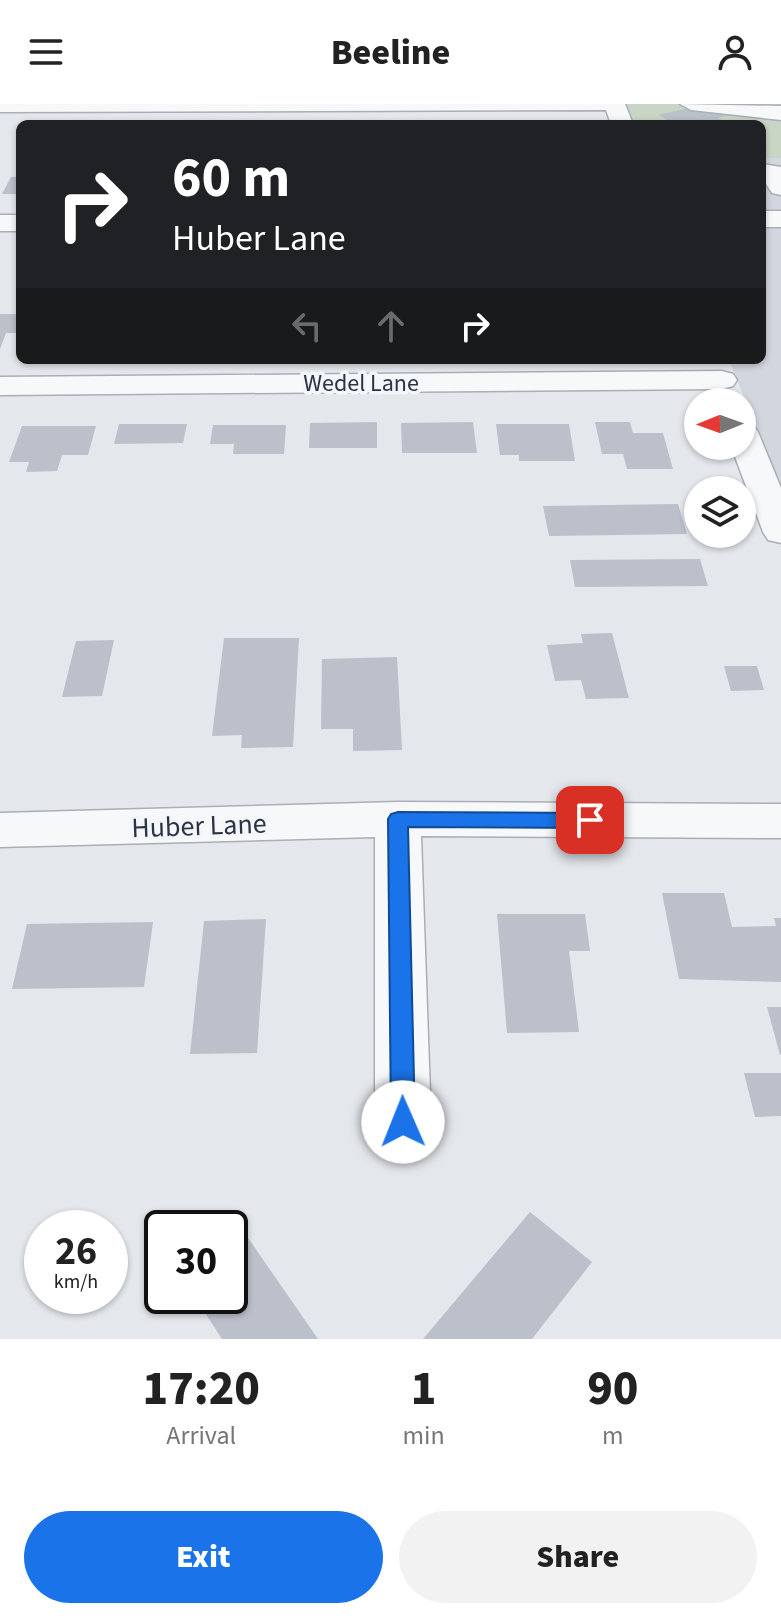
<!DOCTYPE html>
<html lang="en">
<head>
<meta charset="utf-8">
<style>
  body { margin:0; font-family:"Source Sans 3",sans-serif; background:#f2f2f2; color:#222; height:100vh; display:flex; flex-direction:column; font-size:30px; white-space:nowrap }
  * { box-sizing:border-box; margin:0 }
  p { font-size:26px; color:#767676 }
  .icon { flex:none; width:44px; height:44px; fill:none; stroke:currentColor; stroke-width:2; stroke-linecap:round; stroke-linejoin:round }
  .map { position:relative; height:1235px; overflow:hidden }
  .details { display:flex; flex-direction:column; background:#fff; flex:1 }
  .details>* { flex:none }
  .banner { position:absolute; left:16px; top:16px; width:750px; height:244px; border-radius:12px; box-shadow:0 2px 6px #0004; background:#202124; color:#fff; overflow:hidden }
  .needle { width:52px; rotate:269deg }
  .buttons { position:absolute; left:684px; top:284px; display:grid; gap:16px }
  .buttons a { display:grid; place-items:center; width:72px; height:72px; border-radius:50%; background:#fff; box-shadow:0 2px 6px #0004; font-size:40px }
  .speed { position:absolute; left:24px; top:1106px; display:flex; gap:16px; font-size:40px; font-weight:700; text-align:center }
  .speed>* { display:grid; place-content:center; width:104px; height:104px; border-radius:50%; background:#fff; box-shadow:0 2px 6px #0004; line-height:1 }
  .speed small { font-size:20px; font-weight:400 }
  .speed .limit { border:4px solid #111; border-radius:12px; background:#fff; color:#111 }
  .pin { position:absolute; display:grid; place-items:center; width:68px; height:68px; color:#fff; margin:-34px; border-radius:16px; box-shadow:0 4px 12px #0006 }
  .me { position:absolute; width:88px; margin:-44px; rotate:359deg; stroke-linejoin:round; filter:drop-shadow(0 0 6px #0008) }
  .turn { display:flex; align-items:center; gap:28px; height:168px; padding:0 24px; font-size:36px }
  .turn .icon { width:104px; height:104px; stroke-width:2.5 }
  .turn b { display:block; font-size:56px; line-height:68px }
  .lanes { display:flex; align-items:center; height:76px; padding:0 24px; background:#0003; justify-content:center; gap:40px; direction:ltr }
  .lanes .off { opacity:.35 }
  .eta { display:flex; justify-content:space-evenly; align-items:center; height:136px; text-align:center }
  .eta b { font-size:48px; font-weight:800; line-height:56px }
  .action { display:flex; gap:16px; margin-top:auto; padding:16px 24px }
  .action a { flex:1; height:92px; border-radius:48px; background:#1a73e8; color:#fff; font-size:32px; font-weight:800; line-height:92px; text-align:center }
  .action a+a { background:#f2f2f2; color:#222 }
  header { display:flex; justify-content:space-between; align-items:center; height:104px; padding:0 24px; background:#fff; font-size:36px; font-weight:800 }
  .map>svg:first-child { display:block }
  .built { fill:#d2d6de }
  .green { fill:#c9d6c5 }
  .building { fill:#bbc0ca }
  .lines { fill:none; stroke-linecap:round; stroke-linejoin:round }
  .minor-casing { stroke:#a9aeb7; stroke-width:3 }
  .minor { fill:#f7f8fa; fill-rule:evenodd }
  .route { fill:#1a73e8; stroke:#114b97; stroke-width:2 }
  .labels { text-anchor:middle; stroke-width:7; stroke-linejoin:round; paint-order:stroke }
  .far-street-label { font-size:24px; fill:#2b3445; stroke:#f4f6f9 }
  .street-label { font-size:28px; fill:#2b3445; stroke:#f4f6f9 }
</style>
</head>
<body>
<header><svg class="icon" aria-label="menu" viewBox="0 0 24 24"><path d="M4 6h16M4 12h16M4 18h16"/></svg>Beeline<svg class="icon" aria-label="person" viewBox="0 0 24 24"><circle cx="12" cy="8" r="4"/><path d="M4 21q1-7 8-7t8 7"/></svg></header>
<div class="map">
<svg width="781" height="1235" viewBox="0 0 781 1235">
  <rect width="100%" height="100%" fill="#e4e7ec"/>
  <path class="built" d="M762 54H781V383L729 256H762Z"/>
  <path class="green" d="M623 0H781V54H762V20H632Z"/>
  <path class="building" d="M694 3 705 9 717 6 729 11 718 14 731 20H675L658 11Z
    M11 73H20V90H2Z
    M0 210H20V229H6L0 245Z
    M377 318V344H309L310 319Z
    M473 318 477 349H402L401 319Z
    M595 318H630L633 329H663L673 365H627L623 350H602Z
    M119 320H187L183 339 114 340Z
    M496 320H569L575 357H519V351H500Z
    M213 321H286L284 350H233L234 340H210Z
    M22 322H96L88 351H62L57 367 26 368 29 358H9Z
    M678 400 687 430 549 432 543 402Z
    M700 455 708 482 575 483 570 456Z
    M612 529 629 594 586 595 581 576 555 577 547 541 583 539 581 530Z
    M224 534H299L293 643 241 644 242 631 212 632Z
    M114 536 102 592 62 593 76 537Z
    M397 553 402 646 353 647V625H321L322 555Z
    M724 562H757L764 586 731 587Z
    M662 789H724L732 823 776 822 774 814H781V878L679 875Z
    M497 810H585L590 847H569L579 928 507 929Z
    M266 815 257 949 190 950 204 817Z
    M153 818 144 883 12 885 27 820Z
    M767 903H781V951H780Z
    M744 969H781V1012L755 1013Z
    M530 1108 592 1158 532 1235H423Z
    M237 1118 318 1235H222L194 1192H230V1122Z"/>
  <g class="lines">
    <g class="minor-casing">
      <path id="minor" d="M0 0H625L633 20H611L606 6 0 8Z
        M680 0 781 2V16L691 6Z
        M762 60 781 63V91L772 89 762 74Z
        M762 107H781V123H762Z
        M0 111H20V127H0Z
        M722 267 733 270 737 276 733 282 722 285 0 291V273Z
        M742 318 753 321 758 328 781 384V439L768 436 763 428 731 342H742Z
        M398 698 781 700V734L421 732 431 1018 423 1036 403 1043 383 1036 375 1018V733L0 743V709Z"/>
    </g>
    <use href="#minor" class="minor"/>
  </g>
  <path class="route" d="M398 708 590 709 597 711 599 716 597 721 590 724 408 723 415 1018 412 1026 403 1029 395 1026 391 1018 388 715 391 710Z"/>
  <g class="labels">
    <g class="far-street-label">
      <text x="361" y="287">Wedel Lane</text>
    </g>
    <g class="street-label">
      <text transform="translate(199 721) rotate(-2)" y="10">Huber Lane</text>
    </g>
  </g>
</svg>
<div class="buttons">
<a><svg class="needle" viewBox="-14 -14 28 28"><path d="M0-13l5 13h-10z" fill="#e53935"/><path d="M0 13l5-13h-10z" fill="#767676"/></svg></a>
<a><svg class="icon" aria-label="layers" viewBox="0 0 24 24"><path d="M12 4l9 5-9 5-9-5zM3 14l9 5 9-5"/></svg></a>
</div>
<div class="speed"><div>26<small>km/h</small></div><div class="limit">30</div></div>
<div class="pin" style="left:590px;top:716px;background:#d93025"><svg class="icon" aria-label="arrive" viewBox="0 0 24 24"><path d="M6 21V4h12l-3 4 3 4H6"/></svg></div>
<svg class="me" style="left:403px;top:1018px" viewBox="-20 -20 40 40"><circle r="19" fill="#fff"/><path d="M0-13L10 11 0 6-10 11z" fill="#1a73e8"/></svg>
<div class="banner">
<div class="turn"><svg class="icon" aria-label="right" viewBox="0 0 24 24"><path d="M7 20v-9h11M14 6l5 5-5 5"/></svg><div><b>60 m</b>Huber Lane</div></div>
<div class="lanes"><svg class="icon off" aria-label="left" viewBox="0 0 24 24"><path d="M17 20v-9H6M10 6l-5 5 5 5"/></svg><svg class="icon off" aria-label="ahead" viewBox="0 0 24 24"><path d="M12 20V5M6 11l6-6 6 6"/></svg><svg class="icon" aria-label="right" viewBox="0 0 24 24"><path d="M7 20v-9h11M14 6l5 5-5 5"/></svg></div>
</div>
</div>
<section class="details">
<div class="eta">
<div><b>17:20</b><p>Arrival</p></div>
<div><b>1</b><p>min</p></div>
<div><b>90</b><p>m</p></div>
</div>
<div class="action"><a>Exit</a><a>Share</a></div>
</section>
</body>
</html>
